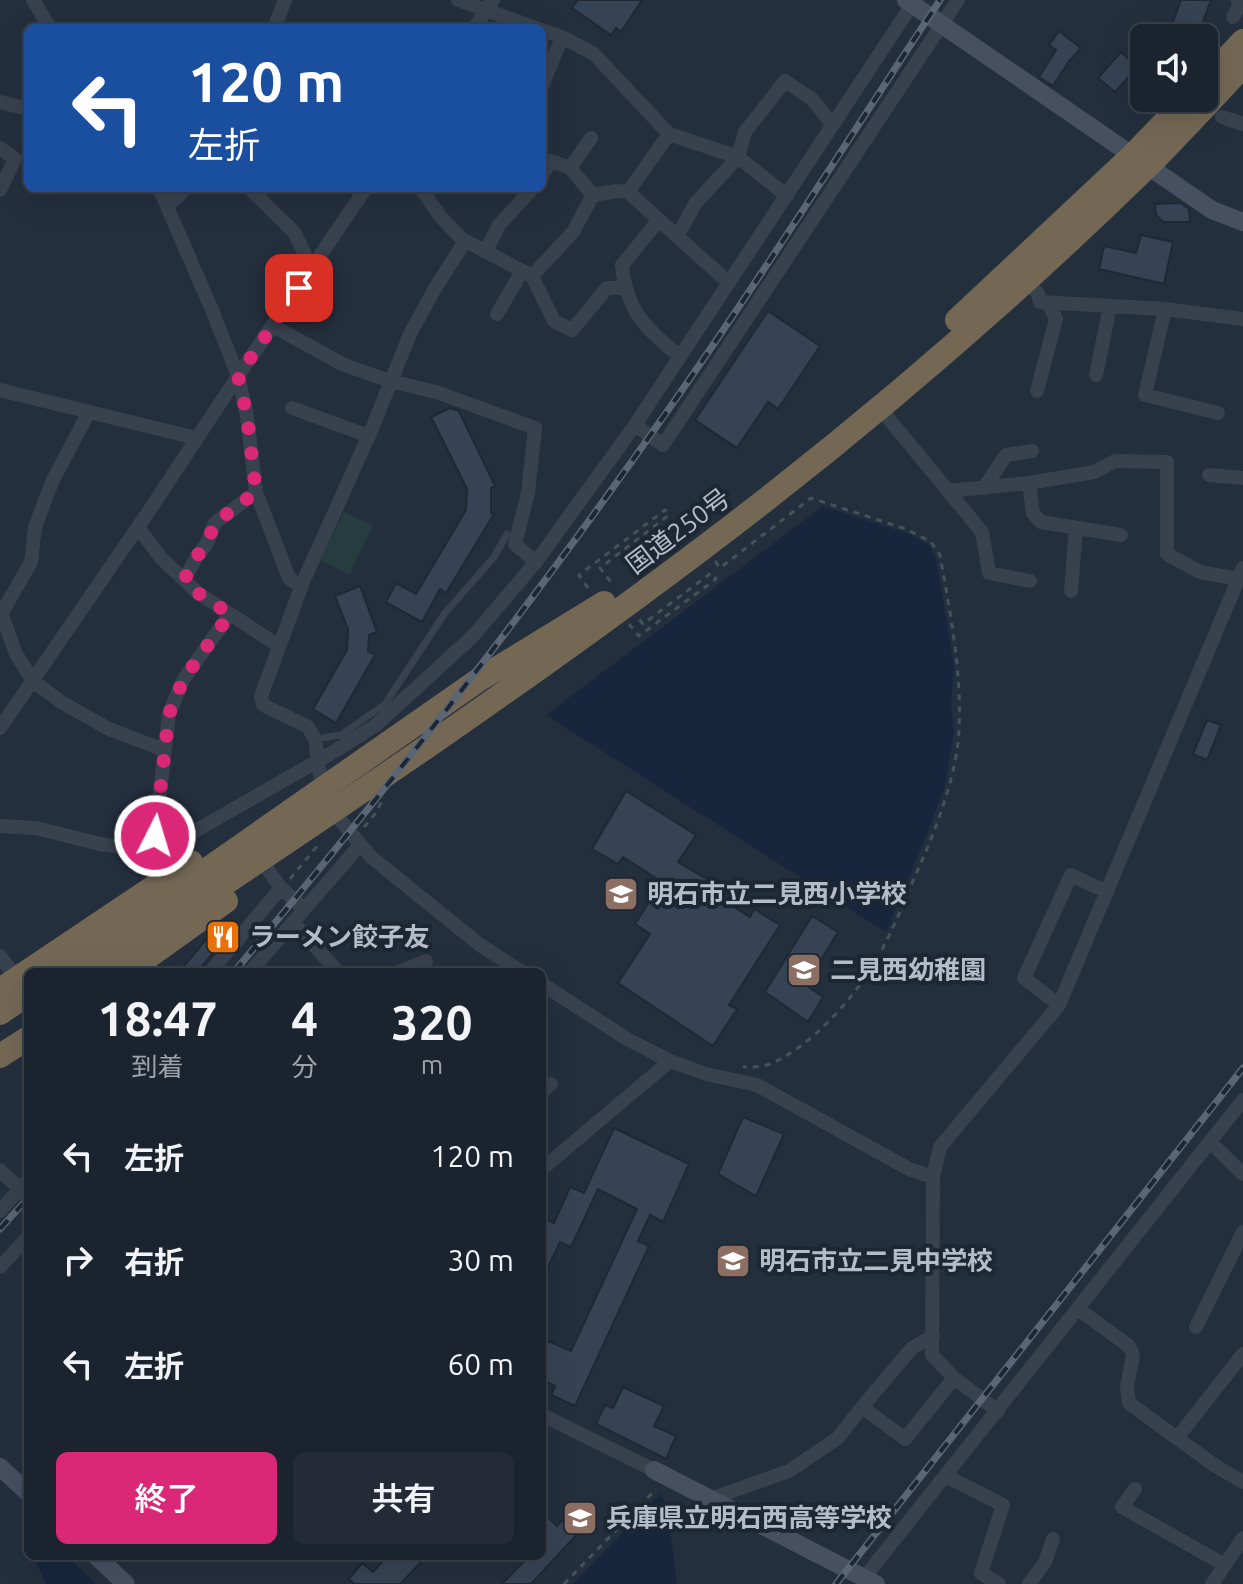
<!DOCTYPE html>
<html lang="ja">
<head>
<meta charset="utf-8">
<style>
  body { margin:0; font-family:Ubuntu,"Noto Sans JP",sans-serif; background:#242b36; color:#f1f3f6; height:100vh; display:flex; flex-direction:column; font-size:30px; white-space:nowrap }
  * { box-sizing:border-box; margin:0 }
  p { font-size:26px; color:#a0a4aa }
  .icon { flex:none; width:44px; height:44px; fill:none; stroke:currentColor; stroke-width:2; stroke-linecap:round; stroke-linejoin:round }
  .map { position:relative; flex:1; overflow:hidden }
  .details { position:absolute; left:24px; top:968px; width:522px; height:592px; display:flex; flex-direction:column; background:#1b232e; border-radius:12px; box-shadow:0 8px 32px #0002,0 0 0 2px #39404a }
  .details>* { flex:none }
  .hud { position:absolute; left:24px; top:24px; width:522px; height:168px; border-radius:12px; box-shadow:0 8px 32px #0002,0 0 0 2px #39404a; background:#1a4fa0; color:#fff; overflow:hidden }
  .controls { position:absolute; left:1130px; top:24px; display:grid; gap:16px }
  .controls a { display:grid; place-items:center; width:88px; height:88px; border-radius:12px; background:#1b232e; box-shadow:0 8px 32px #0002,0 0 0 2px #39404a; font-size:40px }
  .pin { position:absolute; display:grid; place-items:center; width:68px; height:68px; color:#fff; margin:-34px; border-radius:16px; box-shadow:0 4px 12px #0006 }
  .me { position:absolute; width:88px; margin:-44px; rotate:5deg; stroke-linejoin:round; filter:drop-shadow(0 0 6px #0008) }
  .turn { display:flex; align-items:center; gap:28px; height:168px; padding:0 32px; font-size:36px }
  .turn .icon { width:104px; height:104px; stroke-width:2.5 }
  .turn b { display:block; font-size:56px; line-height:68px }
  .eta { display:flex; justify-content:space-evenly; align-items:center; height:136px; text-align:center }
  .eta b { font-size:48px; font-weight:600; line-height:56px }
  .cta { display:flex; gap:16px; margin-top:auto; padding:16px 32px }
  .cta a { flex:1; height:92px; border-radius:12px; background:#db2777; color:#fff; font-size:32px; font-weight:600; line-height:92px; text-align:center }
  .cta a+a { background:#242b36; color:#f1f3f6 }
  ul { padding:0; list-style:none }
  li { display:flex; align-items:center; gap:24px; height:104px; padding:0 32px }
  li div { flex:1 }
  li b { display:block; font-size:30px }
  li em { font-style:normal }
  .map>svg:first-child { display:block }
  .green { fill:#263c3f }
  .water { fill:#17263c }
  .building { fill:#364354; stroke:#1f2835; stroke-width:2 }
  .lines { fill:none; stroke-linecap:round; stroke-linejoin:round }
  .path { stroke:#3f5557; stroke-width:3; stroke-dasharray:6 6; stroke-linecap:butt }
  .lane { stroke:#38414e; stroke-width:7 }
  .street { stroke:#38414e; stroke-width:14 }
  .secondary { stroke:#465061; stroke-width:18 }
  .highway { stroke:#746855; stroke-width:24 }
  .rail-casing { stroke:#5a6575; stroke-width:7 }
  .rail { stroke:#1d2633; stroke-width:4; stroke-dasharray:12; stroke-linecap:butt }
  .route { stroke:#db2777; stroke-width:14; stroke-dasharray:0 25.2 }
  .labels { text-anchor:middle; stroke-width:8; stroke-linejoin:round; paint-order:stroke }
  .street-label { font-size:26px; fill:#b4bcc9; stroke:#1d2633 }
  .poi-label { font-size:26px; font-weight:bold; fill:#b4bcc9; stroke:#1d2633; text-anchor:start }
</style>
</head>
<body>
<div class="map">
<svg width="1243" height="1584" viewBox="0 0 1243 1584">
  <rect width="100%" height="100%" fill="#242f3e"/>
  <path class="green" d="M344 511 373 526 349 575 320 560Z"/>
  <path class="water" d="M823 506 912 535 930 546 936 558 954 667 951 705 954 731 945 785 926 837 886 932 546 715Z
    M660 1494 667 1505 677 1584H573Z
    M34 1556H67L96 1584H46Z"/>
  <path class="building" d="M578 0H642L621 32 616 28 611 35 572 8Z
    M1181 0H1211L1197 38H1167Z
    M1059 31 1081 48 1069 61 1053 86 1039 77 1056 50 1049 45Z
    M1121 52 1138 67 1115 92 1098 78Z
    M1181 203 1189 209 1190 222H1163L1156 215 1155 204Z
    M1141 235 1173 242 1164 284 1099 269 1104 246 1136 253Z
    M768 311 820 346 778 409 768 402 737 448 695 420Z
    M450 408 459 411 495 486 491 488V513L494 514 446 593 440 589 422 622 386 602 396 583 416 594 466 510 467 489 431 417Z
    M360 586 377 632 369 635 368 651 375 655 336 723 313 709 347 650 348 629 335 596Z
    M1207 720 1221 725 1207 760 1193 754Z
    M626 791 696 835 678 862 715 884 710 892 750 917 754 909 780 925 729 1005 737 1009 713 1046 618 983 650 934 635 924 662 882 623 857 618 864 592 849Z
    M812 916 838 932 806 985 823 997 808 1022 765 992Z
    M223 927 228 935 202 966 200 972H179L209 936Z
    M743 1117 784 1134 756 1196 718 1174Z
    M614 1128 689 1164 663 1222 650 1215 638 1241 649 1246 575 1406 551 1395 555 1386 542 1380V1354L548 1341 571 1351 637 1209 598 1189 571 1247 560 1242 542 1280V1218L554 1223 570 1187 584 1193Z
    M623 1387 664 1406 654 1426 676 1436 666 1459 596 1424 605 1405 613 1408Z
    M584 1501 594 1509 589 1516 592 1518 531 1584H502L529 1556H542V1512L557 1526 578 1505 580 1508Z
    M388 1556H427L400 1584H354L349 1579 362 1563 373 1572Z"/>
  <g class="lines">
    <path class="path" d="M715 561 720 568 811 498 906 529 931 542 940 555C950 613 962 671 959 730 957 776 935 832 916 874 904 902 893 930 878 957 857 995 809 1050 767 1065 760 1067 751 1067 743 1067
      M588 588 579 575 665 510 669 515 600 568 614 586
      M629 624 639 636 716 579 711 573 643 624 638 618
      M364 827 375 814 382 801
      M290 879 318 845
      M564 1584 656 1489"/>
    <path class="lane" d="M315 739 341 735 385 704 445 613 494 557 507 534"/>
    <path class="street" d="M33 0 50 28
      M458 0 536 28
      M1233 17 1239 6 1238 0
      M274 28 285 0
      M474 28 493 0
      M542 30 562 37 594 54 669 134 738 157 787 196
      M542 86 562 37
      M0 102 28 109
      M1222 117 1243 124
      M0 148 15 159 0 190
      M570 168 591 138
      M542 175 551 161 570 168 593 195
      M159 188 212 310 238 376 247 416 256 492 289 578 301 587
      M249 188 294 232 312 269
      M420 188 441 217 462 239 532 276 554 321 572 330 607 288H624
      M628 192 669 134
      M167 205 177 198 185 188
      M659 220 622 265C627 313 646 328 680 357
      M677 237 695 204 738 157 745 132 785 81 812 99 833 125
      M465 241 434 290 410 334 371 431 303 582 261 696 263 705 308 727 315 739 322 790 340 820 371 857 480 945 522 972
      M486 251 499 225 533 188
      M532 276 573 232 593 195 617 191 628 192 729 283
      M1025 282 1038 293 1040 302 1165 309 1243 319
      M1165 309 1145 395 1218 413
      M497 314 522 271
      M273 326 344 365 390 381 436 392 535 428 528 493 515 544 536 562
      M1096 375 1110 306
      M0 390 196 438
      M1037 391 1056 319 1048 303
      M879 407 982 532 989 573 1030 581
      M292 408 369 436
      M635 425 663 445 958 0
      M1209 475 1243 478
      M1029 483 1033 513 1041 522 1121 535
      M984 488 1006 455 1032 451
      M948 491 1029 483 1094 472 1115 461 1167 462V554L1200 572 1238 579
      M138 527 161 558 198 593 279 646
      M184 580 197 556 206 545 215 523 256 492
      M1071 591 1076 528
      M230 614 183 680 169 714 155 836 164 853 176 842 335 751 376 725 473 636 536 562 635 425 915 0
      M2 615 16 654 33 681 61 702 109 729 164 750
      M0 616 31 562 35 527 52 482 89 412
      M0 728 151 508 238 376 366 188
      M0 826 36 828 100 844 164 853 167 857
      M268 870 281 888 304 909
      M293 922 338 972
      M0 956 19 982
      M210 972 281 888
      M250 972 360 845
      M399 972 426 961
      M542 984 627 1039 670 1061 706 1074 757 1085 909 1169 933 1177
      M1059 1005 1024 978 1071 875 1107 892
      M542 1092 551 1084
      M1210 1142 1243 1174
      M542 1169 670 1061
      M0 1170 28 1197
      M0 1211 28 1180
      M0 1267 28 1237
      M1078 1309 1129 1346 1133 1355 1127 1387 1129 1403 1214 1465 1243 1482
      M1196 1327 1243 1232
      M862 1407 905 1439 954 1378
      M998 1411 954 1378 932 1355 933 1177 940 1147 1059 1005 1243 568
      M542 1415 654 1470
      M1177 1438 1243 1354
      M946 1476 1003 1505 981 1573 999 1584
      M1135 1489 1122 1507 1225 1565
      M710 1499 789 1471 838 1438 862 1407 912 1348 933 1336
      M864 1578 1243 1100
      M1029 1584 1045 1562 1053 1539
      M1212 1584 1243 1538"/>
    <path class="secondary" d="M906 0 1212 210 1243 222
      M0 1467 28 1493
      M654 1470 876 1584
      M96 1556 126 1584"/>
    <path class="highway" d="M1204 82 1243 41
      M957 320 1132 156 1188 98
      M60 972 480 679 604 603
      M92 972C319 821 547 670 763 502 896 398 1025 286 1146 168 1179 135 1211 100 1243 66
      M127 972 226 901
      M0 990 191 862
      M0 1013 28 994
      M0 1056 28 1038"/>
    <g class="rail-casing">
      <path id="rail" d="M234 972C385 792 531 606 666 413 761 278 849 138 940 0
        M0 1229 28 1198
        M836 1584 1243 1068"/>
    </g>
    <use href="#rail" class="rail"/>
  </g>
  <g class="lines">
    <path class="route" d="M155 836 169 714 183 680 230 614 198 593 184 580 197 556 206 545 215 523 256 492 247 416 238 376 299 288"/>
  </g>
  <defs>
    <g id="school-square" transform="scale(1.8)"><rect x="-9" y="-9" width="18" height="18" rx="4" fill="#8d6e63" stroke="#1d2633"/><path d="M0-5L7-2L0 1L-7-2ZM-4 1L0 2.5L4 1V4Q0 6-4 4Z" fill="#fff"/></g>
    <g id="restaurant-square" transform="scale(1.8)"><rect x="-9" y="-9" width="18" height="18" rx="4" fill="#e8710a" stroke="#1d2633"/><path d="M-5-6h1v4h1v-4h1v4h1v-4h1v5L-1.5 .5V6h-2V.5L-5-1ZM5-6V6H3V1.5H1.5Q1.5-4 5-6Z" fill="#fff"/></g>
  </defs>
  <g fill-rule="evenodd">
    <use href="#school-square" x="621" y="894"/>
    <use href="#restaurant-square" x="223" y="937"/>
    <use href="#school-square" x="804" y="970"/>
    <use href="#school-square" x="733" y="1261"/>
    <use href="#school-square" x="580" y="1518"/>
  </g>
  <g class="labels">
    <g class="street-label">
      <text transform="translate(678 531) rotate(-37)" y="9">国道250号</text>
    </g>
    <g class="poi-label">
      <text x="647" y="903">明石市立二見西小学校</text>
      <text x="249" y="946">ラーメン餃子友</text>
      <text x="830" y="979">二見西幼稚園</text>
      <text x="759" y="1270">明石市立二見中学校</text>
      <text x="606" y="1527">兵庫県立明石西高等学校</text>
    </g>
  </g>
</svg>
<div class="controls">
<a><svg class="icon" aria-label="sound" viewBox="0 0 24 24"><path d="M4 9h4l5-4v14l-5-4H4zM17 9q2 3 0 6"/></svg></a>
</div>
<div class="pin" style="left:299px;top:288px;background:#d93025"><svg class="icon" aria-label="arrive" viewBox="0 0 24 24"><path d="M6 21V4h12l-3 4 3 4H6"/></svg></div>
<svg class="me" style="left:155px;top:836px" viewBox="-20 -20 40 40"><circle r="17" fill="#db2777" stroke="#fff" stroke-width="3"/><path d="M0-11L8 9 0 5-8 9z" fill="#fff"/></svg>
<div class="hud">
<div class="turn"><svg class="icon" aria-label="left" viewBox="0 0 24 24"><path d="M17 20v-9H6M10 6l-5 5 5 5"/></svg><div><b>120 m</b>左折</div></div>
</div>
<section class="details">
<div class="eta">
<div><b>18:47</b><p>到着</p></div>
<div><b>4</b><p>分</p></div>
<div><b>320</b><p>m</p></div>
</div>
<ul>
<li><svg class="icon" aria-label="left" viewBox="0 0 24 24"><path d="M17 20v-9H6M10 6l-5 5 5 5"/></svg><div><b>左折</b></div><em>120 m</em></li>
<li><svg class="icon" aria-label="right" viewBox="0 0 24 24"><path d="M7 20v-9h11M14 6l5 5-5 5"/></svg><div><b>右折</b></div><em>30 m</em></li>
<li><svg class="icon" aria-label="left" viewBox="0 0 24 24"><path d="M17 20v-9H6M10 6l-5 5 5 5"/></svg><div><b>左折</b></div><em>60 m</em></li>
</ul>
<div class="cta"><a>終了</a><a>共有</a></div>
</section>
</div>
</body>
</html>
